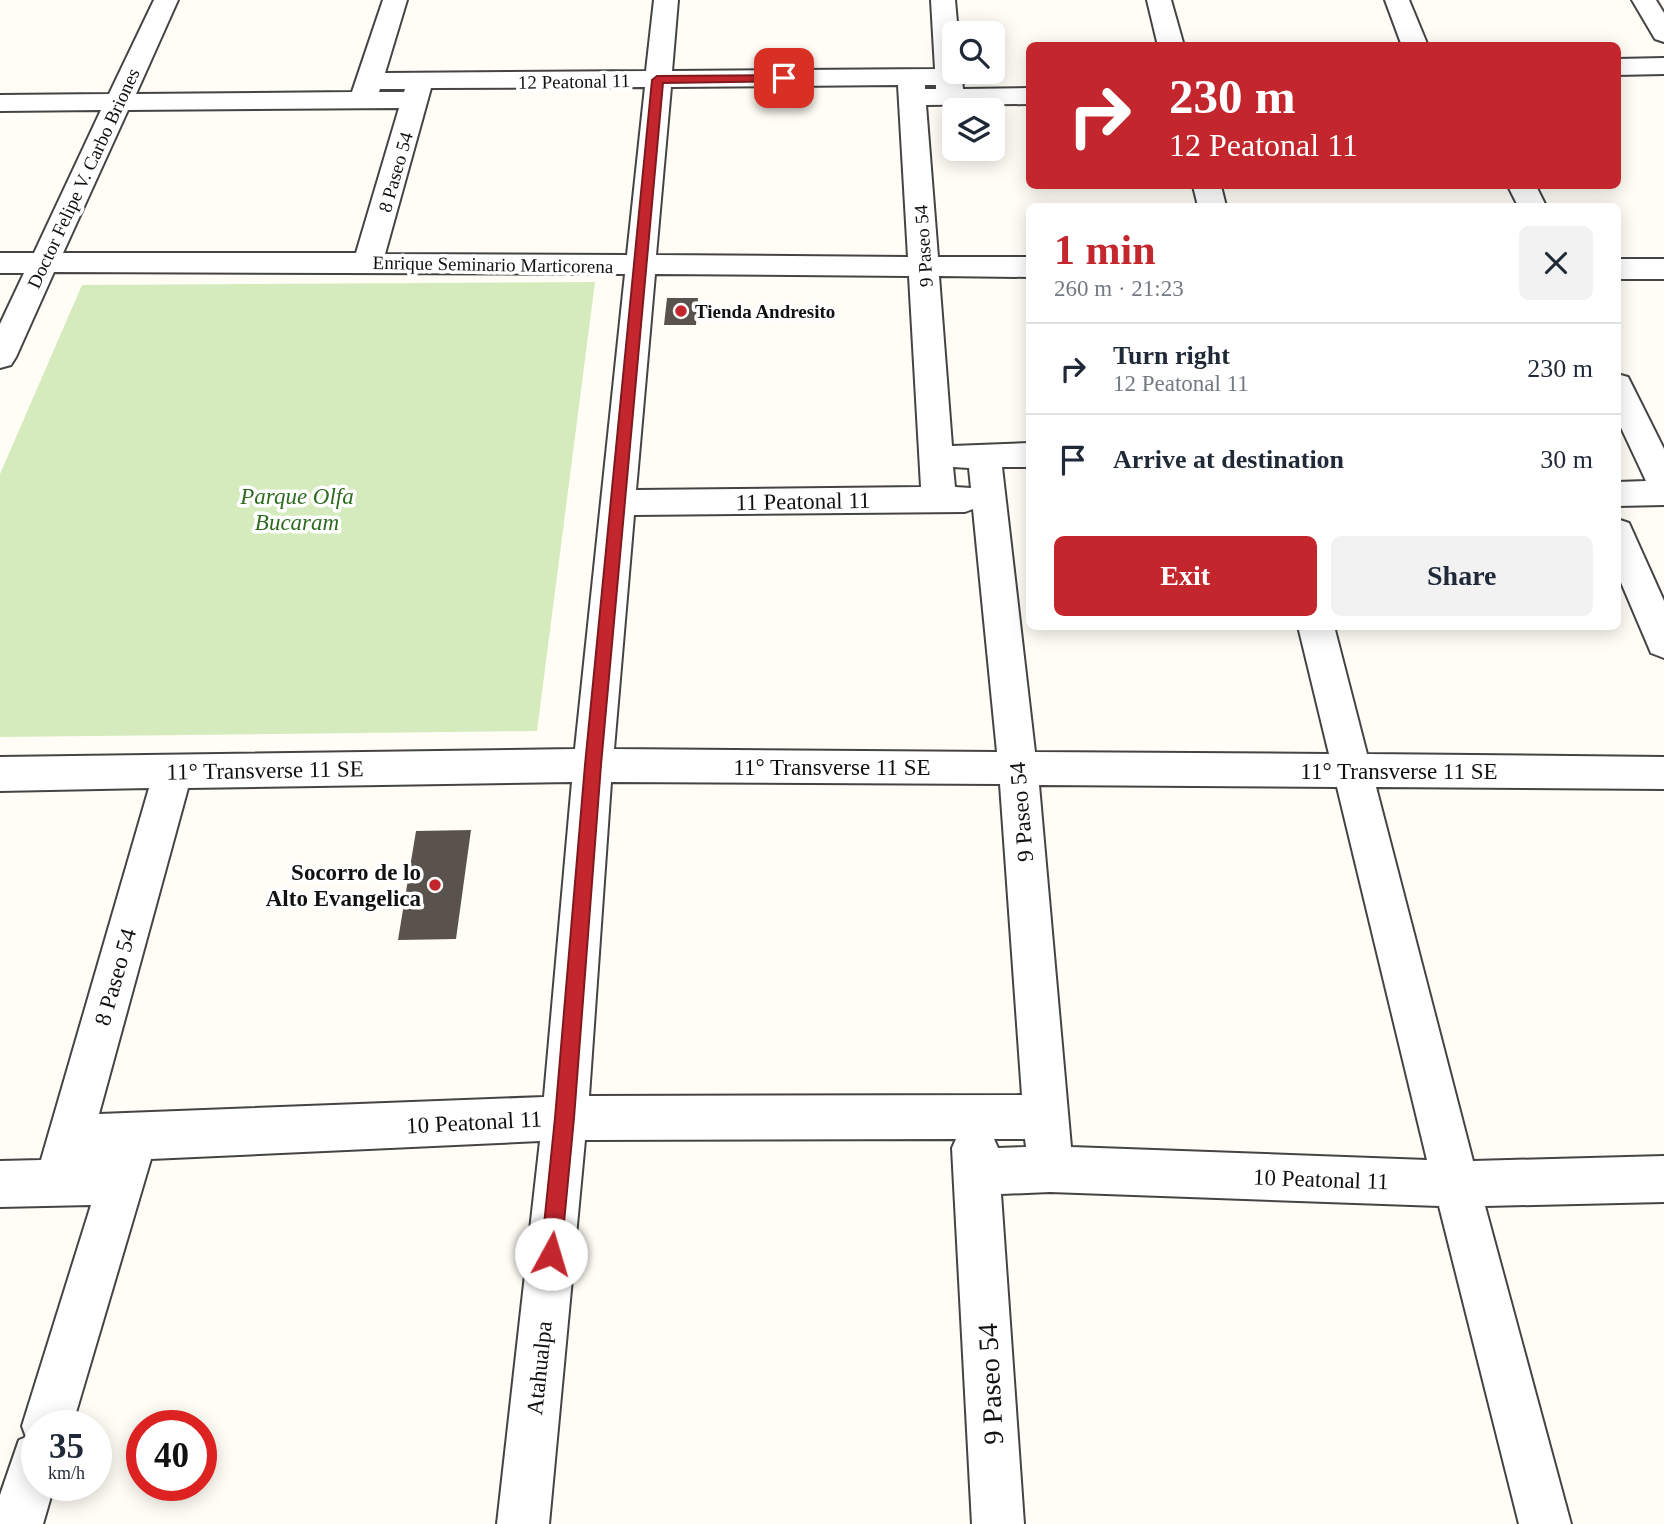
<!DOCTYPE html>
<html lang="en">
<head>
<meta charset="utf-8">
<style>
  body { margin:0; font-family:Georgia,serif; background:#f2f2f3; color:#1f2937; height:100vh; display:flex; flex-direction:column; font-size:26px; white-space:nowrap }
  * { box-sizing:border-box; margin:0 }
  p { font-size:23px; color:#747a83 }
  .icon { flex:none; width:38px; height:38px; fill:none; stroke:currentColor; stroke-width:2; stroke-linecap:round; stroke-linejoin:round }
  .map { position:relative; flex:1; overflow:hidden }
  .drawer { position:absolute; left:1026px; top:203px; width:595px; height:427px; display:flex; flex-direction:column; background:#fff; border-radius:10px; box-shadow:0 4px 18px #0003 }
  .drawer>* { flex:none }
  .banner { position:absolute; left:1026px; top:42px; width:595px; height:147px; border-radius:10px; box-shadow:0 4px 18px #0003; background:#c4262e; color:#fff; overflow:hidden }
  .controls { position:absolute; left:942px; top:21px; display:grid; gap:14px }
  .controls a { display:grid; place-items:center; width:63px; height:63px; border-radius:10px; background:#fff; box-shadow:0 4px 18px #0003; font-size:35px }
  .speed { position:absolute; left:21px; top:1410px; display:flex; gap:14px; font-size:35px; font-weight:700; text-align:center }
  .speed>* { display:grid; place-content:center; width:91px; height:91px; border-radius:50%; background:#fff; box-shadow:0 4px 18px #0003; line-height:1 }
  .speed small { font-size:18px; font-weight:400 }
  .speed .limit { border:10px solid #d22; background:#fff; color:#111 }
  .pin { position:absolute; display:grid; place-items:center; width:60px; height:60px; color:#fff; margin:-30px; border-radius:14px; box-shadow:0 4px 10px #0006 }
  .me { position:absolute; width:77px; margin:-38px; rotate:6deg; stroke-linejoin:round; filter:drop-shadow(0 0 5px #0008) }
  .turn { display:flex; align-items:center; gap:24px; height:147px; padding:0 28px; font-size:32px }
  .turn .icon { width:91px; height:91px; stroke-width:2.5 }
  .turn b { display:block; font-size:49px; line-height:60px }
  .round { display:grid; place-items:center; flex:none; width:74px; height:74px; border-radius:10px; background:#f2f2f3 }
  .headline { display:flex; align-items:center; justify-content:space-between; height:119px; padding:0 28px }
  h1 { font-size:42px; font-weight:800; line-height:52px; color:#c4262e }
  .action { display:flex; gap:14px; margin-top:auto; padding:14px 28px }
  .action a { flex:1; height:80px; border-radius:10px; background:#c4262e; color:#fff; font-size:28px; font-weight:800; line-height:80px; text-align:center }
  .action a+a { background:#f2f2f3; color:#1f2937 }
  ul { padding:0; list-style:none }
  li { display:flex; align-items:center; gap:21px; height:91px; padding:0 28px; border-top:2px solid #e0e1e3 }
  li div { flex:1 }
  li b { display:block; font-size:26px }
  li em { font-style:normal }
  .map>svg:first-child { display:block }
  .green { fill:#d5ebbd }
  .building { fill:#5a524d }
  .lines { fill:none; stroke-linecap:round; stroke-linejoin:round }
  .minor-casing { stroke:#444; stroke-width:4 }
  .minor { fill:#fff; fill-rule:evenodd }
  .route { fill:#c4262e; stroke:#7f191e; stroke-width:2 }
  .poi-dot { fill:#c4262e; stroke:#fff; stroke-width:2.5 }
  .labels { text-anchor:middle; stroke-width:7; stroke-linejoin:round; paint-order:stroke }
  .far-street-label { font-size:19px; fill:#111; stroke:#fff }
  .far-poi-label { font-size:19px; font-weight:bold; fill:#111; stroke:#fff; text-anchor:start }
  .park-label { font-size:23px; font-style:italic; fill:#2f6b1f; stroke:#fff }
  .street-label { font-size:23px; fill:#111; stroke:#fff }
  .poi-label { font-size:23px; font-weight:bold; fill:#111; stroke:#fff; text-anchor:end }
  .near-street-label { font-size:28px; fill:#111; stroke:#fff }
</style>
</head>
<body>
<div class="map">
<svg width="1664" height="1524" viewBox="0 0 1664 1524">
  <rect width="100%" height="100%" fill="#fffdf5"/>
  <path class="green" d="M595 282 537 731 0 737V474L82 285Z"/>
  <path class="building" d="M667 298H698L696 325H664Z
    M471 830 456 939 398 940 416 831Z"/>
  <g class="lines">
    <g class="minor-casing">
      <path id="minor" d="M154 0H178L136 94 352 92 383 0H407L385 73 646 71 654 0H678L672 71 935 69 931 0H955L958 33H954V72H961L963 89 1029 88V104L926 105 938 257H1029V277L939 276 952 446 1029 443V467H1002L1035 752 1329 754 1298 626H1334L1367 754 1664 757V789L1376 787 1473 1161 1664 1156V1202L1485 1206 1571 1524H1519L1439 1206 1050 1192 1001 1194 1024 1524H972L952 1148 956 1139 585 1140 549 1524H497L540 1141 151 1159 72 1426H37V1486H54L43 1524H0V1495L19 1440 26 1437 22 1426 91 1205 0 1207V1161L41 1160 149 788 0 791V757L575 749 625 274 54 272 16 357 11 365 0 368V324L24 273H0V253H34L101 110 0 111V95L109 94ZM898 85 908 257 656 255 671 87ZM925 85H936V89H925ZM645 87 627 255 385 254 431 88ZM380 89H405L404 92H379ZM399 108 356 253H63L128 110ZM655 274 909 276 921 487 636 490ZM953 467 969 468 971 488 955 487ZM973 509 997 752 614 749 634 515 965 512ZM572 782 544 1097 99 1114 188 788ZM611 782 1000 784 1022 1095 589 1096ZM1039 785 1337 787 1427 1160 1071 1147ZM994 1139H1025L1026 1147 998 1148Z
        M1147 0H1171L1184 46H1158Z
        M1385 0H1409L1428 46H1402Z
        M1632 0H1656L1664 13V42L1655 39Z
        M1664 58V74L1617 75V59Z
        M1193 186H1221L1226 206H1198Z
        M1508 186H1536L1546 206H1518Z
        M1617 259H1664V279H1617Z
        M1617 374 1628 377 1664 449V505L1617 506V482L1646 481 1617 419Z
        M1617 519 1629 523 1664 601V658L1651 653 1617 573Z"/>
    </g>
    <use href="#minor" class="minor"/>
  </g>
  <path class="route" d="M784 75 790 78 788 81 663 83 601 765 574 1118 561 1254 558 1260 551 1263 544 1260 541 1254 555 1118 585 765 652 80 657 76Z"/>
  <g class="poi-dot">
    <circle cx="681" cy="311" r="7"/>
    <circle cx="435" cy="885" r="7"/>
  </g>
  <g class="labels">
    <g class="far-street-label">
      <text transform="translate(574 81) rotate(-1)" y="7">12 Peatonal 11</text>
      <text transform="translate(395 172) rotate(-74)" y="7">8 Paseo 54</text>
      <text transform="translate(83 178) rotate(-65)" y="7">Doctor Felipe V. Carbo Briones</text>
      <text transform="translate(923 246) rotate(-94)" y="7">9 Paseo 54</text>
      <text transform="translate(493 264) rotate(1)" y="7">Enrique Seminario Marticorena</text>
    </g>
    <g class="far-poi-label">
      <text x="695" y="318">Tienda Andresito</text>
    </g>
    <g class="park-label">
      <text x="297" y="504">Parque Olfa<tspan x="297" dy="26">Bucaram</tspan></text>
    </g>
    <g class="street-label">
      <text transform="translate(803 501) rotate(-1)" y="8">11 Peatonal 11</text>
      <text x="832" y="775">11° Transverse 11 SE</text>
      <text transform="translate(265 770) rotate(-1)" y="8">11° Transverse 11 SE</text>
      <text x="1399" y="779">11° Transverse 11 SE</text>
      <text transform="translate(1021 812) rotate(-95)" y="8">9 Paseo 54</text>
      <text transform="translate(115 977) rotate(-74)" y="8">8 Paseo 54</text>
      <text transform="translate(474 1122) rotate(-3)" y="8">10 Peatonal 11</text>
      <text transform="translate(1321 1179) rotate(2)" y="8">10 Peatonal 11</text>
      <text transform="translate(539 1368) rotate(-84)" y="8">Atahualpa</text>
    </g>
    <g class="poi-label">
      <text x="421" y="880">Socorro de lo<tspan x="421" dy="26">Alto Evangelica</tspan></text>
    </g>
    <g class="near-street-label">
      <text transform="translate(990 1384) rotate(-93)" y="10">9 Paseo 54</text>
    </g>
  </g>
</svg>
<div class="controls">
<a><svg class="icon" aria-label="search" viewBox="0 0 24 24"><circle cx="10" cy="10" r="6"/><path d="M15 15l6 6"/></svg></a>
<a><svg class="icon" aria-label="layers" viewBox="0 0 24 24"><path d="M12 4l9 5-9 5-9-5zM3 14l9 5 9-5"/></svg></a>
</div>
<div class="speed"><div>35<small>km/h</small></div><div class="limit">40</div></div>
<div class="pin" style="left:784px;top:78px;background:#d93025"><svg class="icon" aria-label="arrive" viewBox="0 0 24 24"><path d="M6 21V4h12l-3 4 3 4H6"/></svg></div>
<svg class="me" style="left:551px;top:1254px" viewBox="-20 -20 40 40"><circle r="19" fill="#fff"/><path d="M0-13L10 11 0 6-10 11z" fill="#c4262e"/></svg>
<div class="banner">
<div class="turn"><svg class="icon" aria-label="right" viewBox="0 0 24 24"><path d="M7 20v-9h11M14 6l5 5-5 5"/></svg><div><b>230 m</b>12 Peatonal 11</div></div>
</div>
<section class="drawer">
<div class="headline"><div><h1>1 min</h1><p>260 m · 21:23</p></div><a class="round"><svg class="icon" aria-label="close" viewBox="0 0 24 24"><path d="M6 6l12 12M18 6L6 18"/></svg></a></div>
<ul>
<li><svg class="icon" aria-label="right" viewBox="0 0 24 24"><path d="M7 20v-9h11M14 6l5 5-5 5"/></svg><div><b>Turn right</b><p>12 Peatonal 11</p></div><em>230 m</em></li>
<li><svg class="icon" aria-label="arrive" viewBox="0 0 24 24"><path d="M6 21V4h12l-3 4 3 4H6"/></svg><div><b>Arrive at destination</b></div><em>30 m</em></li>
</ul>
<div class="action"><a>Exit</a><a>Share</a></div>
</section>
</div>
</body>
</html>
